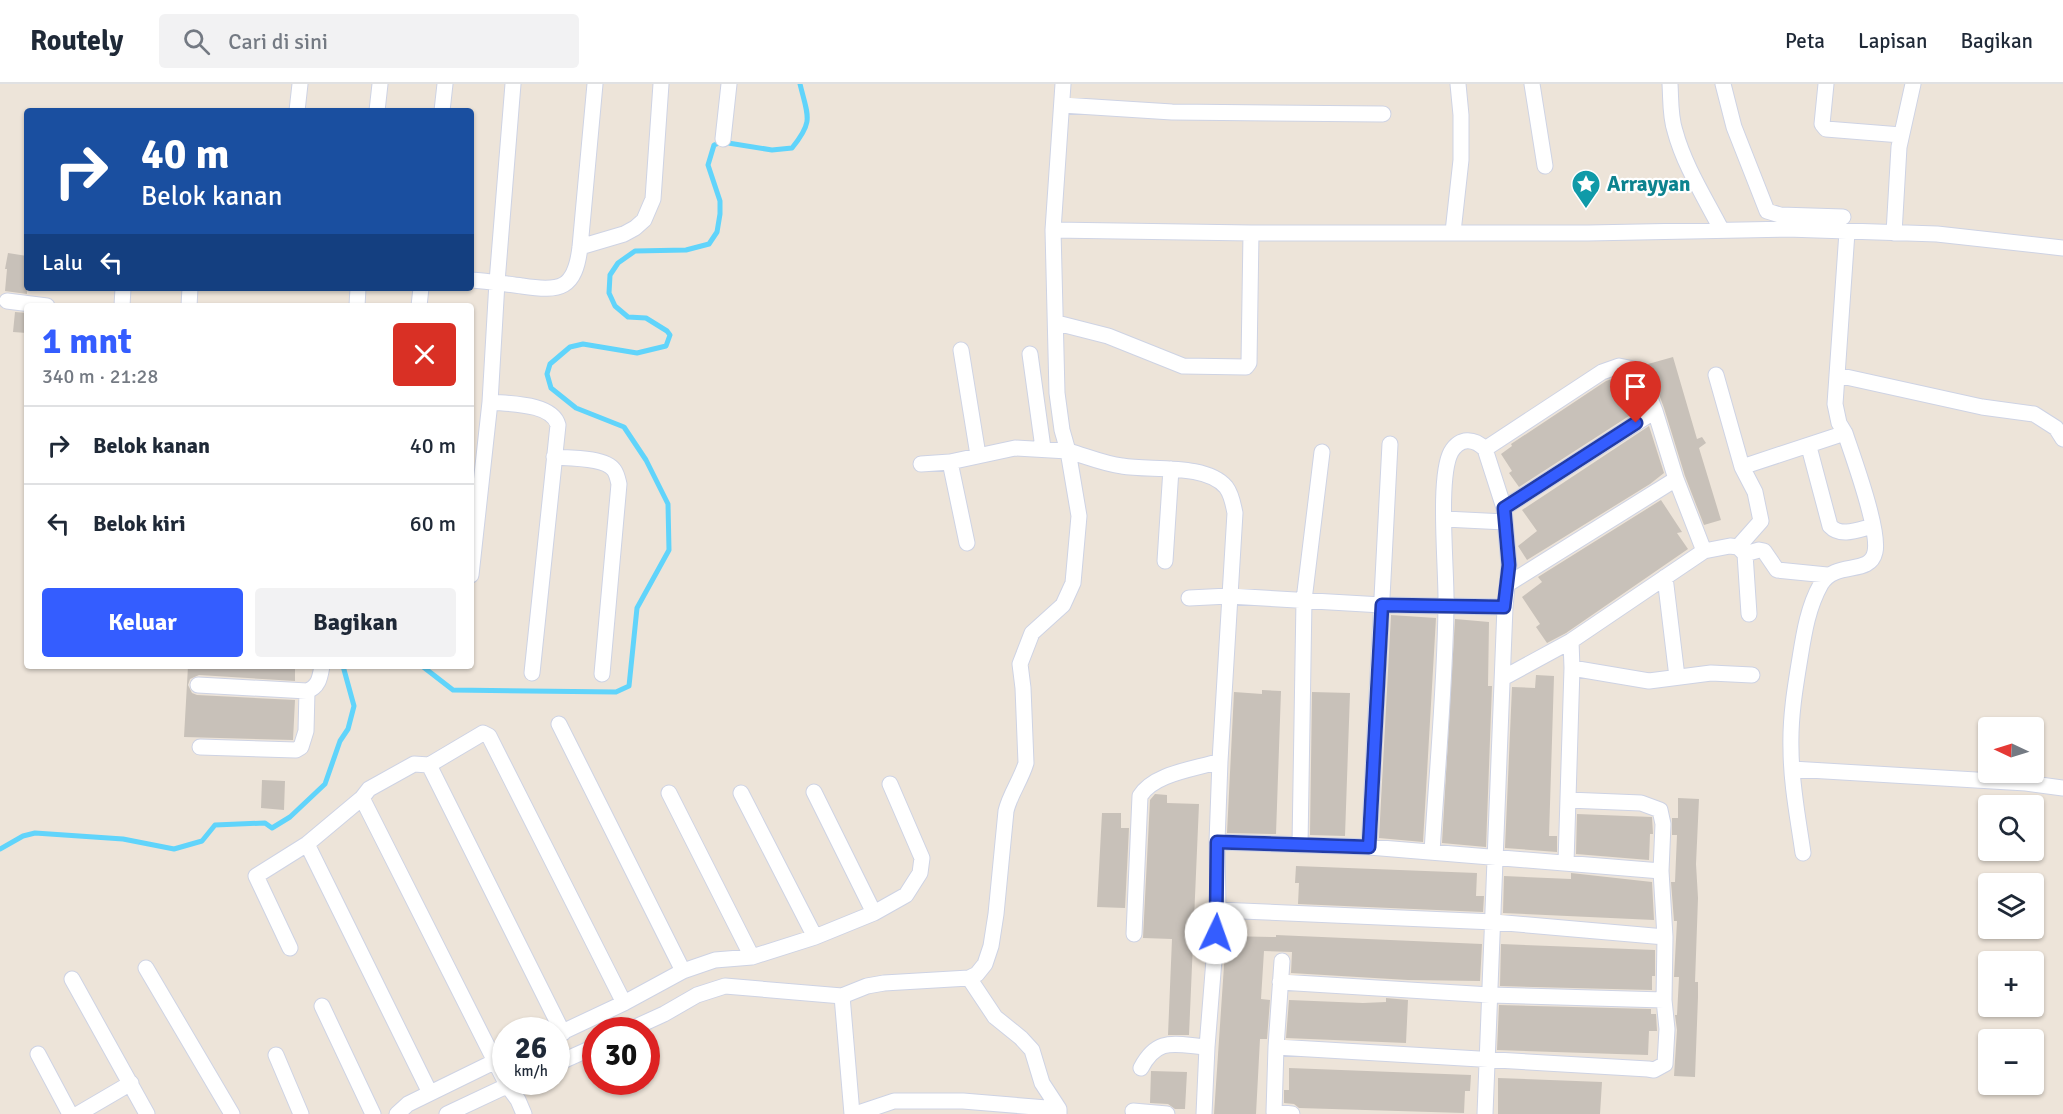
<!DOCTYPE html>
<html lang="id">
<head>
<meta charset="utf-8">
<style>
  body { margin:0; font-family:Signika,sans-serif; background:#f2f2f3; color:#1f2937; height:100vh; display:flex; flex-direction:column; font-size:22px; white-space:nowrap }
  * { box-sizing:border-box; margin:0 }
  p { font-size:20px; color:#747a83 }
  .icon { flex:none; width:33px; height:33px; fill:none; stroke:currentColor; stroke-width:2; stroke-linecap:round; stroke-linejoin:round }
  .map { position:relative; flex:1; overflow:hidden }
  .panel { position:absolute; left:24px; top:219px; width:450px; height:366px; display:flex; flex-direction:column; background:#fff; border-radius:6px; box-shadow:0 2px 4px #0004 }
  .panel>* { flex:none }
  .top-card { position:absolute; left:24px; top:24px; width:450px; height:183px; border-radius:6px; box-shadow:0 2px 4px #0004; background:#1a4fa0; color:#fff; overflow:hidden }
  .needle { width:39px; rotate:274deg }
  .fabs { position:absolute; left:1978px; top:633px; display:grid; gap:12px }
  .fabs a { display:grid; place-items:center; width:66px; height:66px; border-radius:6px; background:#fff; box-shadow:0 2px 4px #0004; font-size:30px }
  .speed { position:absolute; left:492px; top:933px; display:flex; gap:12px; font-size:30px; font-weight:700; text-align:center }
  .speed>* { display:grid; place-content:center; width:78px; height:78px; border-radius:50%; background:#fff; box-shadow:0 2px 4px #0004; line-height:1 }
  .speed small { font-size:15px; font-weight:400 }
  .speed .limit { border:9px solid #d22; background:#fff; color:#111 }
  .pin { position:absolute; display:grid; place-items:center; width:51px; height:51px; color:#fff; margin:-62px -26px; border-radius:50% 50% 50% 0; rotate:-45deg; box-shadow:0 0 6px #0007 }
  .pin .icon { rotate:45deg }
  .me { position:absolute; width:66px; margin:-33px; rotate:3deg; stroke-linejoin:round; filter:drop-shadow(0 0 4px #0008) }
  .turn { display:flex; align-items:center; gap:21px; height:126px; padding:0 18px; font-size:27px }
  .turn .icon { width:78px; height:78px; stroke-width:2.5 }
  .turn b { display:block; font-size:42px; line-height:51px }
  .then { display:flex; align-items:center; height:57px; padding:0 18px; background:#0003; gap:12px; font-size:22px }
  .round { display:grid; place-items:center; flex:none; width:63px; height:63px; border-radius:6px; background:#f2f2f3 }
  .summary { display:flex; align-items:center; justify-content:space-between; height:102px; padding:0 18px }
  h1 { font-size:36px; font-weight:800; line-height:45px; color:#345dff }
  .action { display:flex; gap:12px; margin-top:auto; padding:12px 18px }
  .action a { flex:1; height:69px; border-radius:6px; background:#345dff; color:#fff; font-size:24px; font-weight:800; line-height:69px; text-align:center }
  .action a+a { background:#f2f2f3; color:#1f2937 }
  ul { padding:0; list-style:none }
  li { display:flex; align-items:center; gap:18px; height:78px; padding:0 18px; border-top:2px solid #e0e1e3 }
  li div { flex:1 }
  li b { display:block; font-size:22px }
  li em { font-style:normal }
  header { display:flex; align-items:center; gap:36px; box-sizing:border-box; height:84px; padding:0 30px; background:#fff; border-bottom:2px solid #e0e1e3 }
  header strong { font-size:28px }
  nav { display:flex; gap:33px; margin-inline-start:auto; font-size:21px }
  .search { width:420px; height:54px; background:#f2f2f3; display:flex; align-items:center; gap:15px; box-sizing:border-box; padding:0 21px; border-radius:6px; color:#747a83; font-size:22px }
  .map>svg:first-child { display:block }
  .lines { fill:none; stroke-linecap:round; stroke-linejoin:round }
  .stream { stroke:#60d4fb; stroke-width:5 }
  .building { fill:#c8c1b9 }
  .street-casing { stroke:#ced3e4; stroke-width:17 }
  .street { stroke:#fff; stroke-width:15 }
  .route-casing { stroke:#223ca6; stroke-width:15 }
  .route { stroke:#345dff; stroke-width:10 }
  .labels { text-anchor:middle; stroke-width:4.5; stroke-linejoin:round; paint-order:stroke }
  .culture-label { font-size:21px; font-weight:bold; fill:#0d838f; stroke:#fff; text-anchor:start }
</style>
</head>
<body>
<header>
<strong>Routely</strong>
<div class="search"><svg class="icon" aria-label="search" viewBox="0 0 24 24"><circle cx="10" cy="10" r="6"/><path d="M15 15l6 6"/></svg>Cari di sini</div>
<nav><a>Peta</a><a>Lapisan</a><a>Bagikan</a></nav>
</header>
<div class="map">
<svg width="2063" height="1030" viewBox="0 0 2063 1030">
  <rect width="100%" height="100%" fill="#ede4d9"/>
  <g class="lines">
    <path class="stream" d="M422 582 453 606 616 608 629 602 637 524 669 466 668 420 646 376 624 343 576 324 551 304 547 290 550 280 570 263 583 260 637 269 666 262 670 251 667 247 646 234 628 233 615 222 609 209 610 191 618 179 635 167 686 166 709 160 717 148 720 130V117L708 81 714 61 722 58 772 66 792 64C814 37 808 33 800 0
      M0 765 23 752 35 749 123 755 174 765 202 757 215 741 265 739 272 744 290 733 325 700 340 657 348 645 354 622 343 582"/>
  </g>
  <path class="building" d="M8 169 27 172V210L5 207 7 185H5Z
    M15 228 27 229V249L13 248Z
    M1673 273 1697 355 1702 353 1706 359 1699 364 1721 436 1704 441 1685 392 1664 324 1648 280Z
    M1620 292 1626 293 1639 312 1643 323 1519 403 1509 389 1512 387 1501 370 1512 362 1511 360 1606 297Z
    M1649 342 1664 389 1650 400 1527 476 1518 462 1537 447 1522 426Z
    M1661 416 1682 448 1677 449 1688 465 1566 549 1547 559 1536 543 1540 540 1522 513 1542 498 1538 493Z
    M1391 531 1436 534 1423 758 1379 754Z
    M1455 535 1489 538 1488 602H1492L1486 763 1442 759Z
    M188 582H295V597L199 591 190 595 188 601 192 609 197 611 295 616 293 656 184 653Z
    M1536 591 1554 592 1549 752H1557V768L1505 764 1512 603 1535 604Z
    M1262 606 1281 607 1276 750 1227 749 1234 608 1262 610Z
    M1312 608 1350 609 1345 752 1310 751Z
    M262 696 285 697 284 726 261 724Z
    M1155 710 1167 711V719L1199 720 1189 951H1168L1172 855 1143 854 1150 716Z
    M1678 714 1699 715 1696 780 1698 814 1695 898H1698V913L1695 993 1674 992 1677 946 1675 931H1677L1679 893H1674L1677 837H1674L1671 798H1675L1677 751H1672V734H1678Z
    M1102 729H1121V744H1129L1125 824 1097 823Z
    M1577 730 1652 733 1653 750H1650L1649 776 1576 770Z
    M1296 782 1477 789 1476 812H1484L1483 828 1298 820 1299 799H1295Z
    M1571 789 1652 798 1654 836 1503 829 1504 792 1571 795Z
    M1276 851 1482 860 1480 897 1408 896 1291 889 1292 868 1264 867 1261 915 1270 916 1267 955H1260L1256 1030H1214L1226 852 1276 853Z
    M1501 860 1655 866V892H1652V906L1500 902Z
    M1386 914 1408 916 1406 959 1286 954 1289 916 1363 919 1386 918Z
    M1499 921 1651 925V930H1656L1657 947H1649L1648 971 1497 966Z
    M1289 984 1471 991 1470 1007H1465L1464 1029 1299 1024 1294 1020 1284 1019V1006H1289Z
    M1151 987 1187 988 1185 1025H1175L1168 1020 1150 1019Z
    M1498 994 1602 998 1600 1030H1498Z"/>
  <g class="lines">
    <g class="street-casing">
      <path id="street" d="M1063 0 1053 146 1251 149H1588L1787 145 1937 150 2063 164
        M1532 0 1545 82
        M1670 0C1671 16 1670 32 1675 47 1684 81 1705 114 1721 145
        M1723 0 1734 43 1767 127 1780 131 1843 133
        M1826 0 1822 40 1826 45 1901 51
        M1062 21 1172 28 1383 30
        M297 27 300 0
        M377 27 380 0
        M442 27 445 0
        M723 55 729 0
        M1053 146 1057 309 1062 346 1068 367C1086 372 1104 380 1122 382 1151 387 1206 379 1226 403 1232 411 1233 420 1235 429L1220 677 1217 758 1218 826 1207 963 1204 1030
        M1453 148 1461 76V31L1458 0
        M1894 149 1899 63 1913 0
        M580 163 624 150 635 144 644 136 653 115 661 0
        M471 196C488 197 505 200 522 202 561 208 575 205 580 163L595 0
        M7 217 47 222
        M122 222 123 204
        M189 222 190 204
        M357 222 358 204
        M419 222 421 204
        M1057 239 1108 252 1183 282 1246 283 1249 279 1251 149
        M961 266 978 371
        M1030 270 1043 364
        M1716 291 1742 383 1845 349
        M1837 291 1982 323 2034 330 2056 344 2063 355
        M490 318C510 320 552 319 558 341L532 589
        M1809 363 1830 442C1841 454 1860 445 1873 442
        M1485 365 1602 288 1619 282 1639 286 1655 327 1676 395 1704 467
        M554 373C569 374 605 373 614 386 617 390 618 396 619 400L602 590
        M921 380 950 378
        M1504 424 1655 327
        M1445 435 1505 438
        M1738 463 1761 437 1755 408 1742 383
        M1745 470 1759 466 1764 467 1777 486 1827 491
        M1165 477 1171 385
        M471 491 490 318 497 198 513 0
        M1665 493 1677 593
        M1508 500 1676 395
        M1189 514 1229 512 1382 521 1505 523
        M1572 584 1649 597 1711 589 1752 591
        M1503 594 1571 557 1704 467 1730 462 1738 463 1745 470 1749 530
        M198 601 307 607
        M559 640 683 887
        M200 663 296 666 301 663 306 647 307 607C319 603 320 593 322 582
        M1792 685 2026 699 2063 704
        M814 708 874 829
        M669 709 752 873
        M741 709 815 853
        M362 714 507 1001 518 1016 524 1030
        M1217 758 1369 763 1661 787
        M307 760 430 1009
        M1300 761 1304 516 1322 368
        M1369 763 1390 360
        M1432 768C1437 686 1445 604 1446 522 1447 488 1437 394 1451 368 1460 353 1474 354 1485 365L1504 424 1509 481 1505 523 1485 1030
        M1803 769C1798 734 1791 699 1791 665 1790 634 1795 604 1800 574 1804 549 1808 523 1821 500 1836 476 1870 492 1875 468 1880 446 1853 373 1845 349L1839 339 1835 320 1847 148
        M1566 779 1572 584 1571 557
        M1218 826 1494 838 1665 853
        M1134 850 1140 712C1154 689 1196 685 1220 677
        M290 864 256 792 307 760 362 714 369 705 414 680 429 681
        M1282 877 1276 963 1274 1028 1292 1030
        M146 884 232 1030
        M969 894 995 933 1021 954 1032 966 1042 999 1059 1025V1030
        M72 895 147 1030
        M1280 898 1490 911 1664 916
        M842 912 852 1030
        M322 922 373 1030
        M629 946 664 930 697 911 725 902 842 912 867 902 884 899 969 894 977 890 985 880 991 862 996 830 1006 727C1010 710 1021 696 1026 679L1023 604 1020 580 1032 549 1063 521 1073 499 1079 432 1068 367 1015 364 950 378 967 459
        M563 949 429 681 483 649 489 652 624 919
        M556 951 624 919 683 887 715 876 752 873 815 853 874 829 906 811 920 789 922 774 890 700
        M1276 963 1648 985 1654 986 1665 980 1667 945 1664 916 1665 853 1661 787 1663 740 1660 726 1641 719 1568 716
        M38 970 70 1030
        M276 971 301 1030
        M556 980 596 962
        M1141 984C1158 952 1175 961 1207 963
        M1133 1027 1167 1030
        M78 1030 131 999
        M397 1030 408 1020 506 972
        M447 1030 515 998
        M855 1030 894 1017H963L1059 1025"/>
    </g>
    <use href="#street" class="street"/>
  </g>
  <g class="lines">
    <g class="route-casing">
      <path id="route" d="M1216 849 1217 758 1369 763 1382 521 1504 523 1509 481 1504 424 1636 339"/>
    </g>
    <use href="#route" class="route"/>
  </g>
  <defs>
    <g id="sight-pin" transform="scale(1.5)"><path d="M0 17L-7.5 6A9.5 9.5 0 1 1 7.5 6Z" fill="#0f9aa8" stroke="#fff"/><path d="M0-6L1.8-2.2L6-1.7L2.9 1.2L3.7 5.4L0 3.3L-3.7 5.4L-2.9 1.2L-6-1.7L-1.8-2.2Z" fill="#fff"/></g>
  </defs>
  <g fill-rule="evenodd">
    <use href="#sight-pin" x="1586" y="100"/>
  </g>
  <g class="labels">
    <g class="culture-label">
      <text x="1607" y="107">Arrayyan</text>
    </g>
  </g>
</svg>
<div class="fabs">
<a><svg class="needle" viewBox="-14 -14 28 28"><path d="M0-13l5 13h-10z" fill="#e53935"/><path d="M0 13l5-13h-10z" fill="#747a83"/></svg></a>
<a><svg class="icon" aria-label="search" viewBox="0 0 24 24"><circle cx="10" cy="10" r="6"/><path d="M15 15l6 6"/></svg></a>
<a><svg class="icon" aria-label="layers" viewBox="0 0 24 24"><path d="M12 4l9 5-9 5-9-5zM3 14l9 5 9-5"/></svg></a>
<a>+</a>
<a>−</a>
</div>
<div class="speed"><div>26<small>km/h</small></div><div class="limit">30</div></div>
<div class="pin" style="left:1636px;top:339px;background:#d93025"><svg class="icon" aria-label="arrive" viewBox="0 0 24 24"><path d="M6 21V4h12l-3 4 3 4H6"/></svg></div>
<svg class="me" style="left:1216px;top:849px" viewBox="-20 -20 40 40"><circle r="19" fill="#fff"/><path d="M0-13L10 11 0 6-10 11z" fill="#345dff"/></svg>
<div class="top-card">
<div class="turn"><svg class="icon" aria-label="right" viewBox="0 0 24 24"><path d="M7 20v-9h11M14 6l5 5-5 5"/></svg><div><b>40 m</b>Belok kanan</div></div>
<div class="then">Lalu<svg class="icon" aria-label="left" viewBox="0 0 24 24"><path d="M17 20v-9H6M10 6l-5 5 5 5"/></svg></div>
</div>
<section class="panel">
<div class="summary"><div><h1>1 mnt</h1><p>340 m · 21:28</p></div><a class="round" style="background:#d93025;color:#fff"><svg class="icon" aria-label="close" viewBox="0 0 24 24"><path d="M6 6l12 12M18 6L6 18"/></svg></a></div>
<ul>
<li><svg class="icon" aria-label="right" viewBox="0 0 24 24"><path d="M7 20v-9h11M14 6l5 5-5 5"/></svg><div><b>Belok kanan</b></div><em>40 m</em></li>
<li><svg class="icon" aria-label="left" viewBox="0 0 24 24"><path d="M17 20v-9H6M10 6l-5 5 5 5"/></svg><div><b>Belok kiri</b></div><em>60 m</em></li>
</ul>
<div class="action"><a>Keluar</a><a>Bagikan</a></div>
</section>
</div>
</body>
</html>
